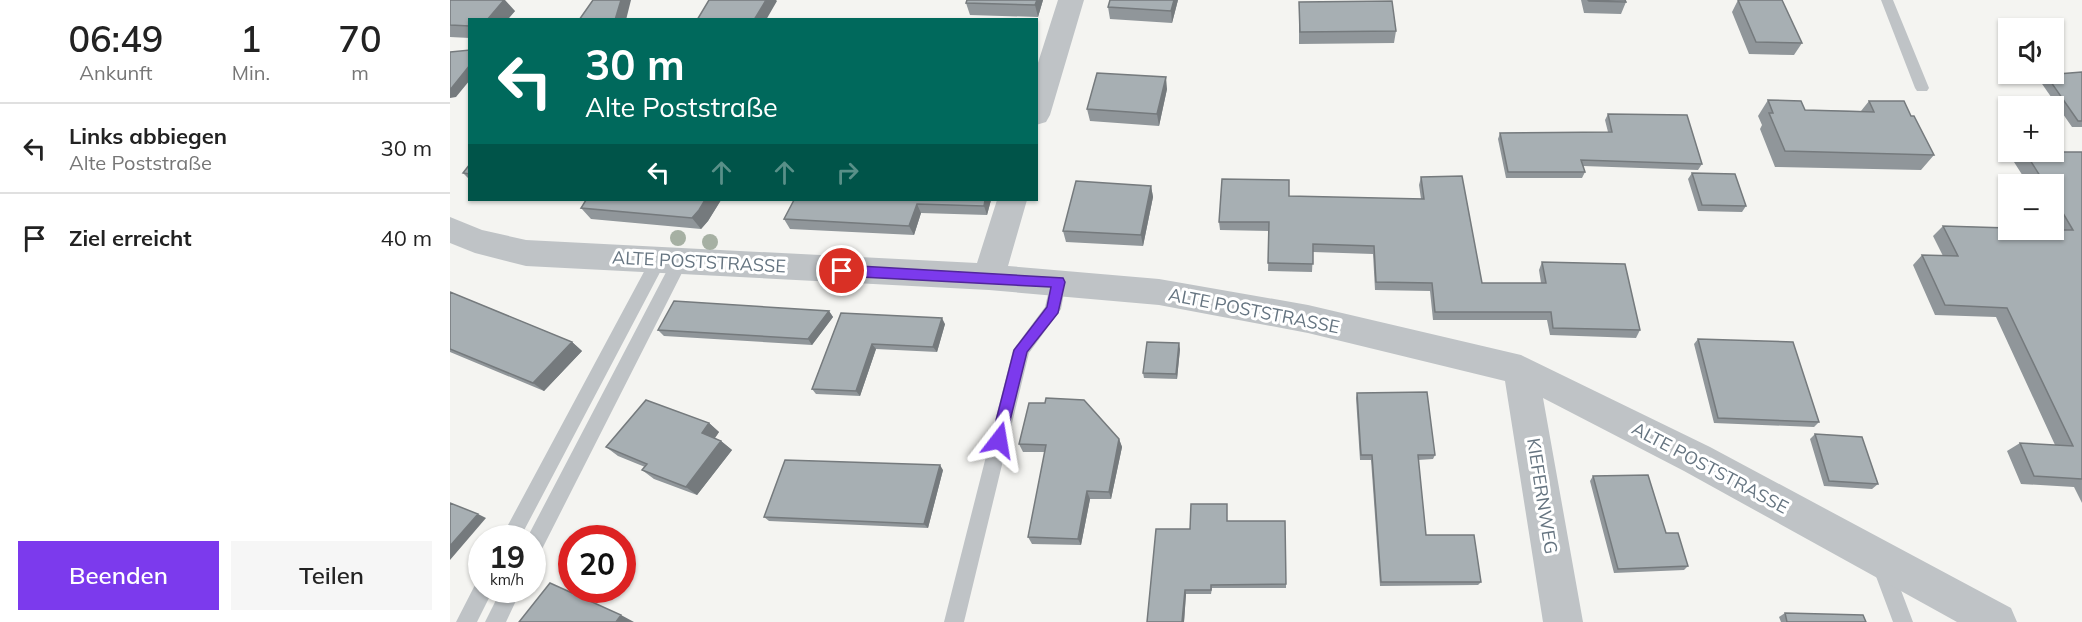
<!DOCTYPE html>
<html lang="de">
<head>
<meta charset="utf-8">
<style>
  body { margin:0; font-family:Mulish,sans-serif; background:#f6f6f6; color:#222; height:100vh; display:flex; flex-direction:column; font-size:22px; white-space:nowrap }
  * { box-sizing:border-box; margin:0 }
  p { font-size:20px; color:#767676 }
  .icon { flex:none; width:33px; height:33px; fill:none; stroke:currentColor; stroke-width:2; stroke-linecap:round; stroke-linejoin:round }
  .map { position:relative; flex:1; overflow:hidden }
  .panel { display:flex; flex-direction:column; background:#fff; width:450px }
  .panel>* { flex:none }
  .top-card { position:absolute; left:18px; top:18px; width:570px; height:183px; border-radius:0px; box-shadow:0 2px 4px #0004; background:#00695c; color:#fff; overflow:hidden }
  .controls { position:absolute; left:1548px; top:18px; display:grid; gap:12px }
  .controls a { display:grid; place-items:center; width:66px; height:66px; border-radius:0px; background:#fff; box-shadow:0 2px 4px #0004; font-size:30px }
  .speed { position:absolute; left:18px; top:525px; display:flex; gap:12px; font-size:30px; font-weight:700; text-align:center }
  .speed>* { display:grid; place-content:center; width:78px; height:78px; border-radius:50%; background:#fff; box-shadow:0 2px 4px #0004; line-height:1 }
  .speed small { font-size:15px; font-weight:400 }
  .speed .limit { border:9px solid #d22; background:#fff; color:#111 }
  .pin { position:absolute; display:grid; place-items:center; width:51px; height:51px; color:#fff; margin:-26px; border:3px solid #fff; border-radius:50%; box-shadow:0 2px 6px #0007 }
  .me { position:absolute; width:66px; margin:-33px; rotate:14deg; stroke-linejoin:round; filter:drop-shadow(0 0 4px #0008) }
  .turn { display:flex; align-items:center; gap:21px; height:126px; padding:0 18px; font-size:27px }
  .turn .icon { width:78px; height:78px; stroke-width:2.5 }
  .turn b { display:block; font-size:42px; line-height:51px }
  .lanes { display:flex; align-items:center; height:57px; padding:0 18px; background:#0003; justify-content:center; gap:30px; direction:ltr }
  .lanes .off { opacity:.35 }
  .eta { display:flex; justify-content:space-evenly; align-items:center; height:102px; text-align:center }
  .eta b { font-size:36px; font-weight:600; line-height:42px }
  .action { display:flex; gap:12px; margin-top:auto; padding:12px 18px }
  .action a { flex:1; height:69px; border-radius:0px; background:#7c3aed; color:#fff; font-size:24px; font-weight:600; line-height:69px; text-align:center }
  .action a+a { background:#f6f6f6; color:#222 }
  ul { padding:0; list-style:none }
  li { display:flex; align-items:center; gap:18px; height:90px; padding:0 18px; border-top:2px solid #e0e0e0 }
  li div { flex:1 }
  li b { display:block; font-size:22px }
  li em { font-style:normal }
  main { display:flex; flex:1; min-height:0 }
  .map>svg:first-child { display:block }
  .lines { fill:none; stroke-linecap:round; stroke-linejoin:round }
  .service { fill:#bfc3c6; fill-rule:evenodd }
  .minor { fill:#bfc3c6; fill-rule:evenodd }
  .tree { fill:#a6b0a3 }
  .wall { fill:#90969a }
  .shaded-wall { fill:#757a7d }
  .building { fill:#a7afb3; stroke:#757a7d; stroke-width:1.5 }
  .route { fill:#7c3aed; stroke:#51269a; stroke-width:1.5 }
  .labels { text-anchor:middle; stroke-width:6; stroke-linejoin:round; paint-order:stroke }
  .street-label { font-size:18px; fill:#657480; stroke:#fff }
</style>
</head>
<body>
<main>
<section class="panel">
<div class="eta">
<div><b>06:49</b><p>Ankunft</p></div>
<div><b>1</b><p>Min.</p></div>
<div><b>70</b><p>m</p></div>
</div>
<ul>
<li><svg class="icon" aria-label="left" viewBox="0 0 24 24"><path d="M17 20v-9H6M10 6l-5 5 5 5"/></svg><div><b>Links abbiegen</b><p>Alte Poststraße</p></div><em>30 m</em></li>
<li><svg class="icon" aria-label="arrive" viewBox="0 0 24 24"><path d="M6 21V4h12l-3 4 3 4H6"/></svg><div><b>Ziel erreicht</b></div><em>40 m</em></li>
</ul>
<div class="action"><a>Beenden</a><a>Teilen</a></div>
</section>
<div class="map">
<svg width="1632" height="622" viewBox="0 0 1632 622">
  <rect width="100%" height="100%" fill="#f4f4f1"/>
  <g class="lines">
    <path class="service" d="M1431 0H1443L1479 88 1477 91H1467L1465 88Z
      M209 253 215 255 217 259 70 538H51L203 255Z
      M230 255 236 257 238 261 89 555 82 557V538H77L224 257Z
      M608 275 614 277 616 282 611 309 579 353 514 622H494L563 350 595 307 602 277Z
      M1431 553 1438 556 1463 622H1443L1421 563 1424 556Z
      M32 581V590H43L27 622H6L26 583Z
      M51 590H71L56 622H35Z"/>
    <path class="minor" d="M608 0H634L600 115 596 122 586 125V69Z
      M547 200H577L558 266 709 279 858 305 1071 355 1260 447 1561 608 1567 622H1507L1234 471 1093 398 1133 622H1093L1055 381 858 333 709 305 539 290 76 266 25 253 0 243V217L32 230 76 240 527 263Z"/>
  </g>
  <g class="tree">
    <circle cx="228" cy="238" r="8"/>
    <circle cx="260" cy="242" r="8"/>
  </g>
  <path class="wall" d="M0 0 65 11 57 20H20V38L0 37Z
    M517 0H593L588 17 520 15 516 3Z
    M660 0H728L722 23 660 19 658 7Z
    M1131 0H1175L1176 2 1171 14 1134 13Z
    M1288 0 1352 43 1344 55 1299 54 1282 12Z
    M849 2 946 31 944 43 849 44Z
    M1632 72V127H1622L1590 81 1596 75Z
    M717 89 709 126 640 121 637 109Z
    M1318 100 1355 110 1411 111 1419 101 1461 116 1484 155 1471 170 1325 167 1310 129 1312 125 1308 116Z
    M1158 114 1252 164 1248 170 1133 166 1135 172 1132 178H1056L1048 139 1050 133 1158 132 1155 120Z
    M1575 152H1632V503L1624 487 1571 484 1557 451 1570 443 1605 445 1546 317 1485 315 1463 265 1472 255 1493 256 1483 236 1493 226 1605 229 1604 227V184H1578L1564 162Z
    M20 164V180L13 173Z
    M1242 173 1296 206 1292 212 1248 211 1238 179Z
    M971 177 1032 283H1091L1089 270 1092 262 1190 330 1186 338 1100 335 1097 320H983L980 291 925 290 923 254 863 252 862 272 818 271 819 231 770 230 769 222 839 196 971 199 969 185Z
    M701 186 703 197 693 246 616 242 613 231Z
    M136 200H271L258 221 251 229 141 219 131 208Z
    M344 200H541L537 215 471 213 464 235 340 229 334 219Z
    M0 292 122 342 132 351 94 391 0 352Z
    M379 311 383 317 362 345 214 336 208 330Z
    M391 313 495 324 487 352 426 349 410 396 366 394 362 389Z
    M1248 339 1369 422 1364 427 1264 423 1244 344Z
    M730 349 727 379 694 378 693 373Z
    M907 393 985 455 983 459 968 460 976 535 1031 582 1028 585 930 586 921 460H910L906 398Z
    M259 423 269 432 265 438 271 441 282 450 247 495 204 479 192 470 195 467 168 456 156 447Z
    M1365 434 1428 484 1422 489 1374 486 1360 439Z
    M669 439 672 447 661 499H640L631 545 582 544 578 537 595 452H573L569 444Z
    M493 470 478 528 319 521 314 517Z
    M1143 476 1238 566 1234 570 1164 573 1140 481Z
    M777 521 836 584V588H762L761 594H736L734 622H697L740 529Z
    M1335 613 1416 622H1331L1329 617Z"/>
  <path class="shaded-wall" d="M54 0H55L65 11 57 20H37Z
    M171 0H181L176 20H165Z
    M316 0H326L327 1 316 20H304Z
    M587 0H593L588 17 585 5Z
    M724 0H728L722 23 721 11Z
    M20 65V80L6 97 0 98V90Z
    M716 77 717 89 709 126 707 114Z
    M701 186 703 197 693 246 691 235Z
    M255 200H271L258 221 251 229 242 218Z
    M535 200H541L537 215 534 206Z
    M467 204 471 213 464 235 459 226Z
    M379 311 383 317 362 345 358 339Z
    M492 318 495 324 487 352 483 347Z
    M122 342 132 351 94 391 83 383Z
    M729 343 730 349 727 379 726 374Z
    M422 344 426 349 410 396 406 391Z
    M259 423 269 432 262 442 252 433Z
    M669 439 672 447 661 499 659 492Z
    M271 441 282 450 247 495 236 487Z
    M490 465 493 470 478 528 474 524Z
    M637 491 640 499 631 545 628 539Z
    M28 514 36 518 0 560V546Z
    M735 590 736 594 734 622H732Z
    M171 615 184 622H166Z"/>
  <path class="building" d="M0 0H54L37 20H20V26L0 25Z
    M143 0H171L165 20H129Z
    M259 0H316L304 20H247Z
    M517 0H587L585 5 516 3Z
    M660 0H724L721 11 658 7Z
    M1138 0H1175L1176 2 1139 1Z
    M1288 0H1332L1352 43 1306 42Z
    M942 1 946 31 850 32 849 2Z
    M20 50V65L0 90V52Z
    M1632 72V121H1628L1596 75Z
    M647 73 716 77 707 114 637 109Z
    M1318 100 1351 101 1355 110 1424 112 1419 101H1454L1461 116H1464L1484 155 1335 151 1319 113H1323Z
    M1158 114 1237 115 1252 164 1131 160 1135 172H1058L1050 133 1162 132Z
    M1575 152H1632V479L1584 476 1570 443 1623 446 1557 308 1495 305 1472 255 1508 256 1493 226 1558 228V230H1623L1604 198V184H1595Z
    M20 164V174L13 173Z
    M1242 173 1285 174 1296 206 1252 205Z
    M1012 176 1032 283H1096L1092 262 1175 264 1190 330 1103 328 1101 312H985L982 283 926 282 924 246 863 244V264L818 263 819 222H769L772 179 839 180V196L974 199 971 177Z
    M626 181 701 186 691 235 613 231Z
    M136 200H255L249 210 242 218 131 208Z
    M344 200H535L534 206 467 204 459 226 334 219Z
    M0 292 122 342 83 383 0 349Z
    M224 301 379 311 358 339 208 330Z
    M391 313 492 318 483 347 422 344 406 391 362 389Z
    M1248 339 1343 342 1369 422 1268 418Z
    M697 342 729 343 726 374 693 373Z
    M977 392 985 455H968L976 535H1024L1031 582H931L922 455H911L907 393Z
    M596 398 634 400 669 439 659 492 637 491 628 539 578 537 596 445 569 444 579 403H595Z
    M196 400 259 423 252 433 271 441 236 487 192 470 197 464 156 447Z
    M1365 434 1412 437 1428 484 1379 481Z
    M335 460 490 465 474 524 314 517Z
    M1198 475 1216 533H1228L1238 566 1168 569 1143 476Z
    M0 503 28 514 0 546Z
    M741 504H777V521H835L836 584 761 585V590H735L732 622H697L706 529H740Z
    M100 583 171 615 166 622H69Z
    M1335 613 1413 615 1416 622H1337Z"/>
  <path class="route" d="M392 265 613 278 615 282 608 313 577 352 554 445 549 447 543 445 541 440 564 350 597 307 601 287 392 276 385 271Z"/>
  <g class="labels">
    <g class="street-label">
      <text transform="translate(249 262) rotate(3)" y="6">ALTE POSTSTRASSE</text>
      <text transform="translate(804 311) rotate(11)" y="6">ALTE POSTSTRASSE</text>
      <text transform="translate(1260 468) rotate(28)" y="6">ALTE POSTSTRASSE</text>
      <text transform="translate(1092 496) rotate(81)" y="6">KIEFERNWEG</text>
    </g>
  </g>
</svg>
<div class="controls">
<a><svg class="icon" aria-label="sound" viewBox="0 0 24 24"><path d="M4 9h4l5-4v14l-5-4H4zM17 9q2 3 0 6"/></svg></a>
<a>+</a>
<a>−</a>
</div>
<div class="speed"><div>19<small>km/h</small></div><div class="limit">20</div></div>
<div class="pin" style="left:392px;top:271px;background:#d93025"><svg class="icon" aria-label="arrive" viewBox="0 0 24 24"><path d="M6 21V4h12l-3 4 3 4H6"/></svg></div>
<svg class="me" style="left:549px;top:440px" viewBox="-20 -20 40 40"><path d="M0-17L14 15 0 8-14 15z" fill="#7c3aed" stroke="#fff" stroke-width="4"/></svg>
<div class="top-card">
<div class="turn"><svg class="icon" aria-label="left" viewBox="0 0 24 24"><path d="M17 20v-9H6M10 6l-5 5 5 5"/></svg><div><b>30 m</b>Alte Poststraße</div></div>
<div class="lanes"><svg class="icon" aria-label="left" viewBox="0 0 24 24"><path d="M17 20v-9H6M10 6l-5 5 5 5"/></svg><svg class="icon off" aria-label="ahead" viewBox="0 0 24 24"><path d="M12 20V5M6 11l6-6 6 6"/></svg><svg class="icon off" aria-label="ahead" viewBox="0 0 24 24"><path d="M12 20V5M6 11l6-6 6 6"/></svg><svg class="icon off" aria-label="right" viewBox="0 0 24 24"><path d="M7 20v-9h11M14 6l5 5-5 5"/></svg></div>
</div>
</div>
</main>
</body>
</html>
